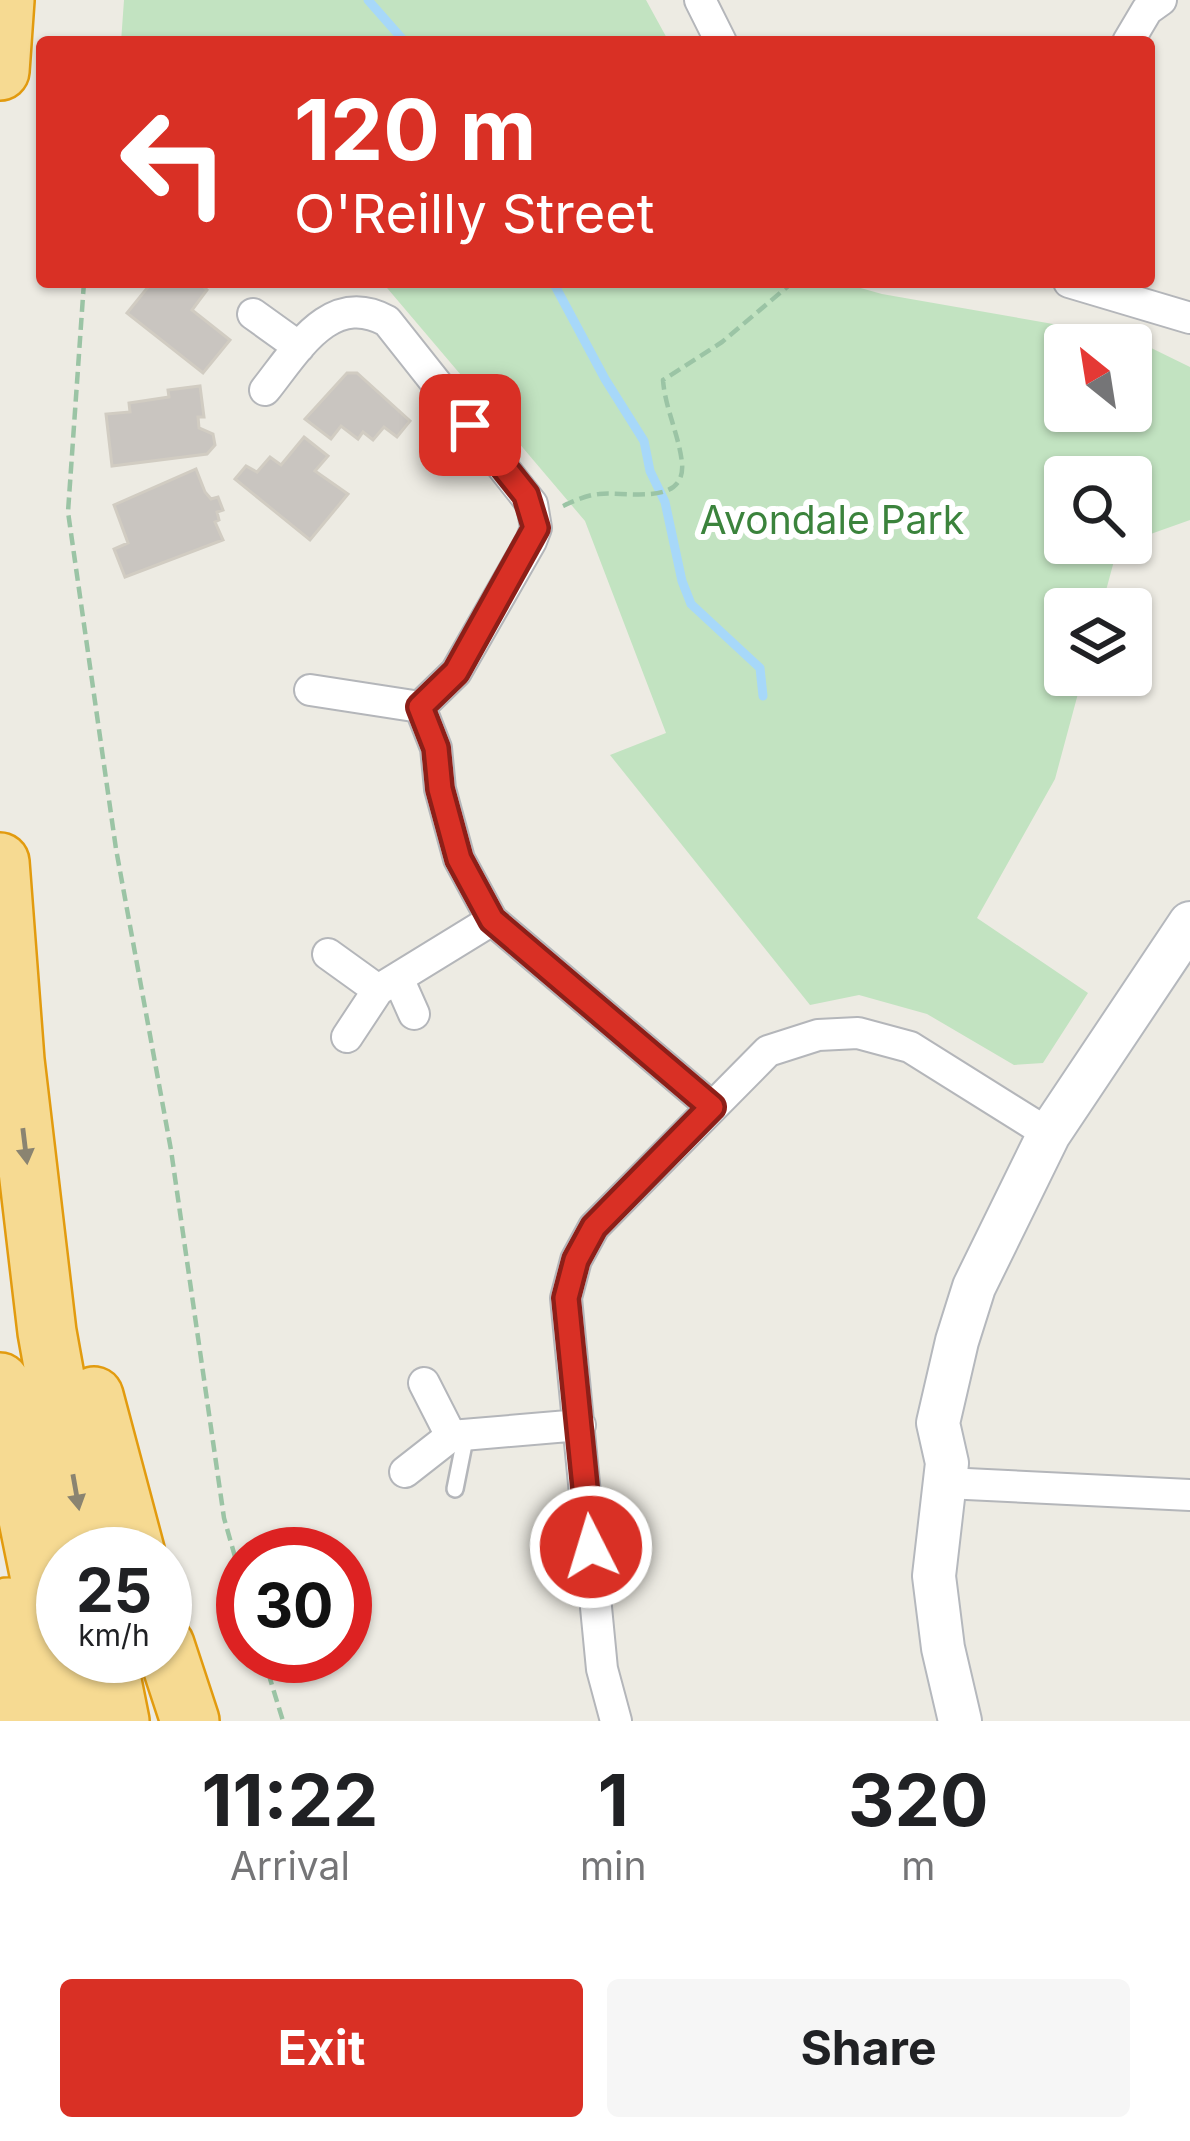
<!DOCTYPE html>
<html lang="en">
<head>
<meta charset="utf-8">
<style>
  body { margin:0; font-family:Inter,sans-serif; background:#f6f6f6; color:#202124; height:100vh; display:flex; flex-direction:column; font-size:45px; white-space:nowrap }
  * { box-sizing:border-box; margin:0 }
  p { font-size:39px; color:#757577 }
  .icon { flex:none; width:66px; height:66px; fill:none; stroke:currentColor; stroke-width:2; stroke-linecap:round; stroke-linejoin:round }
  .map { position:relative; height:1721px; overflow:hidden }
  .side { display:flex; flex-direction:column; background:#fff; flex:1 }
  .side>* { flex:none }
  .hud { position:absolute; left:36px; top:36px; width:1119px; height:252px; border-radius:12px; box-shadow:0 3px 9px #0004; background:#d93025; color:#fff; overflow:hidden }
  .needle { width:78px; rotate:330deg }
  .buttons { position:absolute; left:1044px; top:324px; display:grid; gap:24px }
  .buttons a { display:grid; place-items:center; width:108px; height:108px; border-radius:12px; background:#fff; box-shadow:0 3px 9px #0004; font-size:60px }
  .speed { position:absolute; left:36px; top:1527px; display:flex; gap:24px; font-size:60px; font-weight:700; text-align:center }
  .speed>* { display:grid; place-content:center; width:156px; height:156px; border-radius:50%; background:#fff; box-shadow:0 3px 9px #0004; line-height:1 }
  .speed small { font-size:30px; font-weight:400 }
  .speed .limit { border:18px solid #d22; background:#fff; color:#111 }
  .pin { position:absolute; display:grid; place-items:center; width:102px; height:102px; color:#fff; margin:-51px; border-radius:24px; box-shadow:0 6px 18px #0006 }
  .me { position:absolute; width:132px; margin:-66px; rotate:355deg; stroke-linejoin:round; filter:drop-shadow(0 0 9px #0008) }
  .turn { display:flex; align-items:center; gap:42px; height:252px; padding:0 60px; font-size:54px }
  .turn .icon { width:156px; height:156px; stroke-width:2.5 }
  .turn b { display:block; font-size:84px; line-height:102px }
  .eta { display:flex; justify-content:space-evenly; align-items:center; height:204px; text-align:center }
  .eta b { font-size:72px; font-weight:700; line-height:84px }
  .button { display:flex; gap:24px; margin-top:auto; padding:24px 60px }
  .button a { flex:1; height:138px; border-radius:12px; background:#d93025; color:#fff; font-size:48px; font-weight:700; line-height:138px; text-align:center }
  .button a+a { background:#f6f6f6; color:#202124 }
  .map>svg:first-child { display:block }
  .green { fill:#c2e3c1; fill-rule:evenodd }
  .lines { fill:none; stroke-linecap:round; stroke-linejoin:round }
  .stream { stroke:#a7d8f9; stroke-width:9 }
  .building { fill:#c9c5c0; stroke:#d1ccc2; stroke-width:3 }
  .lane-casing { stroke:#b4b6ba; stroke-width:20 }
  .street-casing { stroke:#b4b6ba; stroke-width:34 }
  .secondary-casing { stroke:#b5b8bd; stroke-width:46 }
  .highway-casing { stroke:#e29b0f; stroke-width:62 }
  .path { stroke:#9bc4a5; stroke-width:4.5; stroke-dasharray:12 6; stroke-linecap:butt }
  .lane { stroke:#fff; stroke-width:15 }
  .street { stroke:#fff; stroke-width:30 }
  .secondary { stroke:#fff; stroke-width:42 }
  .highway { stroke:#f6da92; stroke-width:57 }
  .oneway { fill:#8a8471 }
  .route-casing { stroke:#8d1f18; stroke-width:30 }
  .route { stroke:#d93025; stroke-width:21 }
  .labels { text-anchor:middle; stroke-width:12; stroke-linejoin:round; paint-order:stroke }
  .park-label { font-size:39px; fill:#3b833c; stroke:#fff }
</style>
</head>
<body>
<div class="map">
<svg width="1190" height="1721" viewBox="0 0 1190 1721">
  <rect width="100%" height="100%" fill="#edebe3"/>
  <path class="green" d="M124 0H646L669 42H121Z
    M382 282H839L882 294 1110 334 1143 344 1190 367V520L1131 541V477H1065V543H1126L1118 546 1101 609H1065V675H1083L1055 779 977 918 1088 993 1043 1063 1014 1065 927 1014 859 995 810 1005 610 755 666 733 585 521ZM1065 345H1131V411H1065Z"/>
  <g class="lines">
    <path class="stream" d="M368 0 405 42
      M553 282 605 379 644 441 650 471 665 502 682 581 691 604 760 668 763 696"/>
  </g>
  <path class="building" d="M152 282H198L207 290 192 310 230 340 203 373 127 313Z
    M347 373H357L410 421 397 437 384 427 373 440 363 432 358 439 341 426 331 439 305 419Z
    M200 386 204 417H198L199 428 213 434 215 445 207 454 112 466 106 414 130 412 129 403 169 397 168 390Z
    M304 437 328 456 315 471 348 494 310 540 235 479 246 466 257 472 270 457 281 465Z
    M196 469 205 492 211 499 218 497 223 510 217 512 219 520 215 522 223 540 125 577 114 549 128 543 114 505Z"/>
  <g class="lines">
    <g class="lane-casing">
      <path id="lane" d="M455 1489 466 1434"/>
    </g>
    <g class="street-casing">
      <path id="street" d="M700 0 721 42
        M1128 42 1147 10 1161 0
        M1069 282 1190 318
        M253 314 299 347
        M265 390C297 350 330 290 387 321L532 504 536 528 531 541 456 672 420 707 436 748 440 789 459 859 492 920 712 1107
        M310 690 420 707
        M328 954 378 990 347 1037
        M398 978 414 1014
        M378 990 492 920
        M451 1436 580 1425
        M405 1472 451 1436 424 1383
        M946 1483 1190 1495
        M616 1721 602 1669 566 1298 576 1260 594 1227 768 1051 818 1035 858 1033 910 1047 1049 1134"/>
    </g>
    <g class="secondary-casing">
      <path id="secondary" d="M960 1721 943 1648 934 1576 947 1463 938 1423 957 1341 974 1287 1049 1134 1190 923"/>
    </g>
    <g class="highway-casing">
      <path id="highway" d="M0 71 5 0
        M0 862 15 1060 47 1332 87 1554
        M0 1382 69 1721
        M94 1396 136 1554
        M8 1607 25 1721
        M165 1645 190 1721
        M107 1656 120 1721"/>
    </g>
    <path class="path" d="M84 282 68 512 116 849 171 1150 224 1518 243 1585
      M563 506C574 501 587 495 599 494 626 491 686 507 682 463 679 435 665 408 663 380L722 342 793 282
      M263 1656 283 1721"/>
    <use href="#lane" class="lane"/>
    <use href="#street" class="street"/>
    <use href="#secondary" class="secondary"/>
    <use href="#highway" class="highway"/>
  </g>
  <defs><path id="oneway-solid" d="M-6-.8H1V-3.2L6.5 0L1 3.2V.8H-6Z" transform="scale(3)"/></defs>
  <g class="oneway">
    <use href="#oneway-solid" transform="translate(25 1146) rotate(83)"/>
    <use href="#oneway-solid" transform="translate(76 1492) rotate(80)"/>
  </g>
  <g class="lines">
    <g class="route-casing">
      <path id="route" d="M470 425 526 495 536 528 456 672 420 707 436 748 440 789 459 859 492 920 712 1107 594 1227 576 1260 566 1298 591 1547"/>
    </g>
    <use href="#route" class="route"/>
  </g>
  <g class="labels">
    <g class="park-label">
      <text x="832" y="534">Avondale Park</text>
    </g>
  </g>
</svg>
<div class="buttons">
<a><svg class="needle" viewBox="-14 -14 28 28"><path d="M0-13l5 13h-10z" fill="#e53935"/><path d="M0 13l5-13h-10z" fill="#757577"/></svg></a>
<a><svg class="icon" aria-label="search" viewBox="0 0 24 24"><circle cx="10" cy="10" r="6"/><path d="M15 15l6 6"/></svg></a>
<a><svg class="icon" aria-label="layers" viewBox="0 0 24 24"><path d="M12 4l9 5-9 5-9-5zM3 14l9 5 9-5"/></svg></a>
</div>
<div class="speed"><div>25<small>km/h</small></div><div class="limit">30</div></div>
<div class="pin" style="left:470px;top:425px;background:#d93025"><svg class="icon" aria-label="arrive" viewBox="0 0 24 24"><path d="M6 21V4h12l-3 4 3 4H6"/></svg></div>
<svg class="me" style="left:591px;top:1547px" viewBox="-20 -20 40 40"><circle r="17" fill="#d93025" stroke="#fff" stroke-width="3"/><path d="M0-11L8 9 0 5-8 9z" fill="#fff"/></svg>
<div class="hud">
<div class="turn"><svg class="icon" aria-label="left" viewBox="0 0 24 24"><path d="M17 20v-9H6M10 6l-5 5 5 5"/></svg><div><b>120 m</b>O'Reilly Street</div></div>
</div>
</div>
<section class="side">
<div class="eta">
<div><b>11:22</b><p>Arrival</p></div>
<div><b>1</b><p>min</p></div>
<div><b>320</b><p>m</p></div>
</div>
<div class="button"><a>Exit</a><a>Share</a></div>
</section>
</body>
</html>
